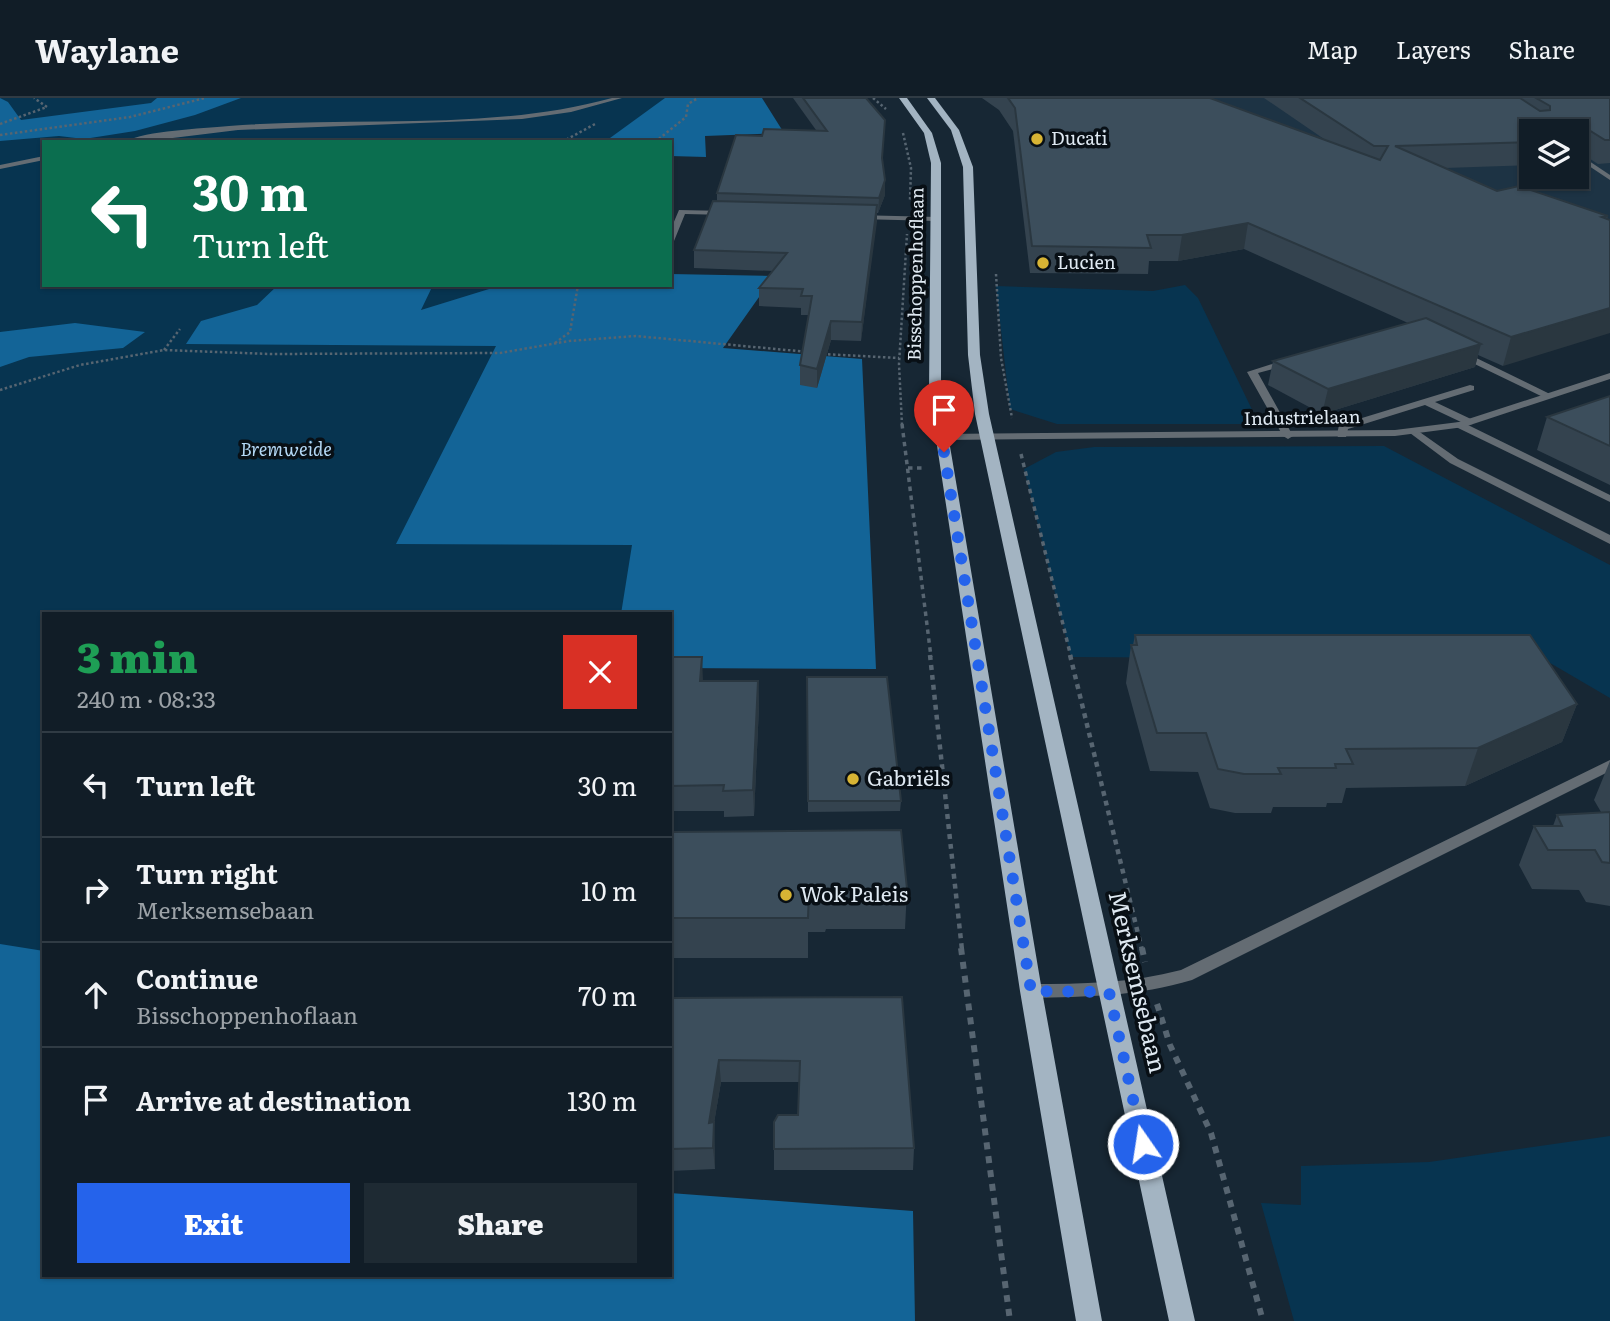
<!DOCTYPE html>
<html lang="en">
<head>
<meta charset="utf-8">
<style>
  body { margin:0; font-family:Literata,serif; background:#1e2a33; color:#f1f3f6; height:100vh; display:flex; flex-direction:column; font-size:26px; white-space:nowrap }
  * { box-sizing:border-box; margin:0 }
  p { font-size:23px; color:#9ca2a7 }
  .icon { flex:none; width:38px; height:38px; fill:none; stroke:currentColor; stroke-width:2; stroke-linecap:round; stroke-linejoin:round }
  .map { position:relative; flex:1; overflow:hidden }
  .side { position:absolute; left:42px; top:514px; width:630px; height:665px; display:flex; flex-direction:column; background:#111d27; border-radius:0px; box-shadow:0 2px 5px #0004,0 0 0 2px #303b44 }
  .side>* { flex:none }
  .banner { position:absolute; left:42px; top:42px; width:630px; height:147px; border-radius:0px; box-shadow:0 2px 5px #0004,0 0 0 2px #303b44; background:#0b6e4f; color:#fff; overflow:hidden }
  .tools { position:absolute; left:1519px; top:21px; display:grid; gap:14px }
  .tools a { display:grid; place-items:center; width:70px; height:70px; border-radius:0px; background:#111d27; box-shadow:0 2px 5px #0004,0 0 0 2px #303b44; font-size:35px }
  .pin { position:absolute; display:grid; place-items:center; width:60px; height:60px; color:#fff; margin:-72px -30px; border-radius:50% 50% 50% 0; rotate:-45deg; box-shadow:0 0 7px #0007 }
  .pin .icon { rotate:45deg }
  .me { position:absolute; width:77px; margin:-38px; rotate:347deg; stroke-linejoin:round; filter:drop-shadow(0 0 5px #0008) }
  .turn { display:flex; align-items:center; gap:24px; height:147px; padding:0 35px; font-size:32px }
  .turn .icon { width:91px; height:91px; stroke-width:2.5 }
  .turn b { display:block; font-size:49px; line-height:60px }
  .round { display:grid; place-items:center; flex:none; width:74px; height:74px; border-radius:0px; background:#1e2a33 }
  .summary { display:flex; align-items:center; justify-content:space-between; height:119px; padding:0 35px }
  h1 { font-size:42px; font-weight:800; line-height:52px; color:#1e9e55 }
  .button { display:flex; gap:14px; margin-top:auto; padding:14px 35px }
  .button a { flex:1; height:80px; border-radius:0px; background:#2563eb; color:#fff; font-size:28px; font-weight:800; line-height:80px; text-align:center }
  .button a+a { background:#1e2a33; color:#f1f3f6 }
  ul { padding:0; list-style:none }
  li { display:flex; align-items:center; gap:21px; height:105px; padding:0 35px; border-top:2px solid #303b44 }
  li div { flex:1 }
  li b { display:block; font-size:26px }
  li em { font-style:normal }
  header { display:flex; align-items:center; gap:42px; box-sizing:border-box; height:98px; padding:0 35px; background:#111d27; border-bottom:2px solid #303b44 }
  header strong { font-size:33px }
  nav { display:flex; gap:38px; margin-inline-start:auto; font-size:24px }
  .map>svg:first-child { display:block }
  .built { fill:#1d3344; fill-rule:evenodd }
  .green { fill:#073450 }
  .forest { fill:#136497 }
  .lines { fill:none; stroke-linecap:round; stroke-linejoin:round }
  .path-far3 { stroke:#576571; stroke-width:2.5; stroke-dasharray:2.5 2.5; stroke-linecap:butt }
  .path-far2 { stroke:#576571; stroke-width:3.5; stroke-dasharray:4.5 4.5; stroke-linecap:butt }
  .path-far1 { stroke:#576571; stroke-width:4.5; stroke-dasharray:5 5; stroke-linecap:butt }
  .path { stroke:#576571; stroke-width:6; stroke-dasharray:7 7; stroke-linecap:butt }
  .service { fill:#646c73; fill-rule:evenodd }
  .pedestrian { fill:#646c73; fill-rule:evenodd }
  .minor { fill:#646c73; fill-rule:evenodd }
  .primary { fill:#a3b4c2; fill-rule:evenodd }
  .wall { fill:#34434f }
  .shaded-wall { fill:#2a3740 }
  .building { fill:#3c4e5c; stroke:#2a3740; stroke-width:2 }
  .route { stroke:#2563eb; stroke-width:12; stroke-dasharray:0 21.6 }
  .poi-dot { fill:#d7b434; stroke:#080f15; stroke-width:2.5 }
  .labels { text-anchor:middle; stroke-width:7; stroke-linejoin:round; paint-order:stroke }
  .far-poi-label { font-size:18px; fill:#dfe9f2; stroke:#080f15; text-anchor:start }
  .far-street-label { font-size:18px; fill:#dfe9f2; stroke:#080f15 }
  .far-park-label { font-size:18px; font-style:italic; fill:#b4d8f5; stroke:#080f15 }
  .poi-label { font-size:21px; fill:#dfe9f2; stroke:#080f15; text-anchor:start }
  .near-street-label { font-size:24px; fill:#dfe9f2; stroke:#080f15 }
</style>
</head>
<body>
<header>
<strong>Waylane</strong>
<nav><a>Map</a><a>Layers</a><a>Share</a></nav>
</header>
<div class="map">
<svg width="1610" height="1223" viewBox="0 0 1610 1223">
  <rect width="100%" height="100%" fill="#172734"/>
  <path class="built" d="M1209 0H1610V152ZM1531 33H1577V79H1531Z"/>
  <path class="green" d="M0 0H720L659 44H44V187H583L670 516H44V1178L0 1223Z
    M1185 187 1198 200 1259 326H1057L1010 311 996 188 1153 193Z
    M1384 348 1610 467V600L1545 562 1071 559 1024 371 1056 354 1094 349Z
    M1610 1038V1223H1294L1261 1105 1301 1107V1068L1429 1064Z"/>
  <path class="forest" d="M0 0 8 4 21 22 151 5 157 0H241L195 17 135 33 84 41 59 38 0 43Z
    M665 0H762L784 35 705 38 706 59 670 58V44H592L610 40Z
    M670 176 774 178 723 250 862 261 876 571 670 570V516H621L632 447 396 446 496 248 186 246 201 223 257 207 278 187H433L421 212 502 187H670Z
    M75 225 145 234 123 250 29 259 0 269V234Z
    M0 846 44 853V1178H670V1095L913 1113 915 1223H0Z"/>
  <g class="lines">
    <path class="path-far3" d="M873 0 886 11
      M0 26 47 9 34 0
      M903 35 911 70 910 102
      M0 37 130 19 205 0
      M562 44 595 26
      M655 44 686 19 688 6 698 0
      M996 176 1001 260 1012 320
      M555 245 570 234 578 187
      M164 252 180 231
      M823 256 899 260
      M0 292 80 267 164 252 270 256 500 255 569 243 636 238 808 254
      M902 327 899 266 907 136"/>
    <path class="path-far2" d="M902 326 931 559
      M1021 356 1071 559
      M908 370H924"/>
    <path class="path-far1" d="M930 557 962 852
      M1070 557 1142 852"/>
    <path class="path" d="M961 850 1010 1223
      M1142 850 1145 864
      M1157 906 1170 947 1211 1035 1263 1223"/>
    <path class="service" d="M679 112 726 113 730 115 726 117 685 116 674 143 670 145V133Z
      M855 117 937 119 941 121 937 123 858 121 854 119Z
      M1456 253H1462L1554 298 1545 300 1456 257Z
      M1288 261 1293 264 1291 266 1258 275 1293 338 1288 341 1283 338 1247 274Z
      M1470 287 1474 288V292L1435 304 1473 322V326L1468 327 1610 397V404L1456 329V325L1461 324 1425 307 1348 331 1346 339H1338L1337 337 1339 327Z
      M1414 330 1458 361 1610 437V446L1450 365 1410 335 1409 333Z
      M1610 662V673L1192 882C1139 898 1086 899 1031 900L1025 898 1022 893 1025 888 1031 886C1082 886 1132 885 1181 872Z"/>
    <path class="pedestrian" d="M612 0H622L571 14 522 21 238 32 140 44H124C148 32 200 31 229 28 356 18 488 34 612 0Z
      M44 58V62L0 71V67Z"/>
    <path class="minor" d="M1577 55 1610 77V82L1577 60Z
      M1610 275V281L1464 329 1395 338 942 342 937 339 942 336 1395 332 1459 324Z"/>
    <path class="primary" d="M899 0H907L932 35 941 65V295L1042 893 1102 1223H1076L1020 893 929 295 931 65 924 35Z
      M927 0H935L959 32 973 69 980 257 989 316 1195 1223H1169L975 316 968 257 963 69 951 32Z"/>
  </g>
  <path class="wall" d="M793 0H866L885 22 882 64 885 97 878 115H877L861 243 831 242 817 290 800 287V267L809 217H801V210L759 208V190L773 173 694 170V152L717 103V95L762 38 816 32Z
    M982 0H1210L1324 41 1264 0H1610V65L1598 66 1584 57 1581 66H1577V33H1531V67L1445 70 1497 93 1608 118 1607 121 1503 268 1478 257 1475 269 1322 316 1268 287 1273 263 1408 225 1244 151 1178 163H1149L1148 176 1030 175 1013 33 999 12Z
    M1610 298V387L1537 352 1547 319Z
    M1135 537 1577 606 1562 644 1465 688 1346 690 1342 705H1327L1326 709H1273L1271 715H1235L1210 710 1198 674 1150 673 1126 585 1131 547H1133Z
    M670 559 703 583H758L759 608 754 718 724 719V713H670Z
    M807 579 901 703 900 713 808 714Z
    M1610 663V808L1586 804 1579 792 1532 791 1519 767 1534 728H1553L1557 717 1601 714 1594 702Z
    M670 734 907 791 905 831H826L825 834H808V860H670Z
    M902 899 914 1050 913 1072H774V1051L798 1017 799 984H721L714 1025 715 1071 670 1073V900Z"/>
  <path class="shaded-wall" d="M885 82V97L878 115 879 100Z
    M877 107V124L861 243 862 224Z
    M1248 125 1244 151 1178 163 1182 137Z
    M1610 210V235L1503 268 1511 239Z
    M831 223V242L817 290V271Z
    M1481 246 1475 269 1322 316 1328 291Z
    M702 559 703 584 700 583Z
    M758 583 759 608 754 718 753 692Z
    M1577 606 1562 644 1465 688 1478 650Z
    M719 962 721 984 714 1025 715 1071 713 1050 709 1025Z"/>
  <path class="building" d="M803 0H866L885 22 882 60 885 82 879 100 717 95 736 37 762 38 764 31 827 33Z
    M1008 0H1210L1380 62 1388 48H1374L1300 0H1520L1540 13 1550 12V8L1536 0H1610V42H1605L1584 29 1581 37 1588 42 1577 43V33H1531V44L1395 48 1497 93 1519 88 1608 118 1602 119 1610 122V210L1511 239 1248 125 1182 137H1147L1151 150 1032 148 1015 10Z
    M713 103 877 107 862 224 831 223 817 271 800 267 812 198H801L803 191 759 190 787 155 694 152Z
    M1426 220 1481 246 1328 291 1273 263Z
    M1610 298V348L1547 319Z
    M1135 537H1530L1577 606 1478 650 1346 651 1353 666H1335L1336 670H1278L1281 676H1244L1218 671 1206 635H1157L1131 547H1137Z
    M670 559H702L700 583H758L753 692 723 693 724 687 670 688Z
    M807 579H887L901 703H808Z
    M1610 714V765L1602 764 1595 752H1548L1534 728H1562L1557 717Z
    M901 732 907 791H826V794H809L808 820H670V734Z
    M902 899 914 1050 774 1051V1024L778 1017H798L800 963 719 962 709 1025 714 1024 713 1050 670 1051V900Z"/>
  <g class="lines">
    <path class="route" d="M944 354 1031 893 1109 894 1143 1046"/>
  </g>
  <g class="poi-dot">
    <circle cx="1037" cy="41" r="7"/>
    <circle cx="1043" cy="165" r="7"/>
    <circle cx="853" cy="681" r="7"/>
    <circle cx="786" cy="797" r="7"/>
  </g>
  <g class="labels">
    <g class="far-poi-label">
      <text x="1051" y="47">Ducati</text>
      <text x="1057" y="171">Lucien</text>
    </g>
    <g class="far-street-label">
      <text transform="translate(916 176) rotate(-89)" y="6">Bisschoppenhoflaan</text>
      <text transform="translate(1302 320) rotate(-1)" y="6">Industrielaan</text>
    </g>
    <g class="far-park-label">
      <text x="286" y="358">Bremweide</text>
    </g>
    <g class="poi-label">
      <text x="867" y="688">Gabriëls</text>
      <text x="800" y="804">Wok Paleis</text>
    </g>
    <g class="near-street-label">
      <text transform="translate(1137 884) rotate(77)" y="8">Merksemsebaan</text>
    </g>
  </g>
</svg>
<div class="tools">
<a><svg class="icon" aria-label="layers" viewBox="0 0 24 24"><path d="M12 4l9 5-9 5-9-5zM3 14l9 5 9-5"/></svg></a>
</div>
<div class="pin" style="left:944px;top:354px;background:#d93025"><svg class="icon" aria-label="arrive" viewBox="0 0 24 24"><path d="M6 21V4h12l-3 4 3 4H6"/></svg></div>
<svg class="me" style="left:1143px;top:1046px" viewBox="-20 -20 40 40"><circle r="17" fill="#2563eb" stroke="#fff" stroke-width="3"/><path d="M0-11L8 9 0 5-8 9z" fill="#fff"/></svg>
<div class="banner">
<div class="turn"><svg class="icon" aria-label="left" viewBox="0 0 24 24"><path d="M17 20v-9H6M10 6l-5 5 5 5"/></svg><div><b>30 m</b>Turn left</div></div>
</div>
<section class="side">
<div class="summary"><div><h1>3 min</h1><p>240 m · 08:33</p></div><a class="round" style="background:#d93025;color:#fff"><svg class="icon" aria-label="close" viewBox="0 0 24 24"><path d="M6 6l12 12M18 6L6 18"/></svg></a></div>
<ul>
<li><svg class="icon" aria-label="left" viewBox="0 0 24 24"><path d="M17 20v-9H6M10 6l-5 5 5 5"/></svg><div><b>Turn left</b></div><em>30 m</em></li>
<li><svg class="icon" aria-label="right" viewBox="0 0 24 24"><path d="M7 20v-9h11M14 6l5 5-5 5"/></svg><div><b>Turn right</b><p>Merksemsebaan</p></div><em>10 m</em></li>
<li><svg class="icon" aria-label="ahead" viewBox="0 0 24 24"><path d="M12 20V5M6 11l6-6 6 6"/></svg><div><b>Continue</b><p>Bisschoppenhoflaan</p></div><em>70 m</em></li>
<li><svg class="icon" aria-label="arrive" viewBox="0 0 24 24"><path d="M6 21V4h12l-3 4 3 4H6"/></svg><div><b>Arrive at destination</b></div><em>130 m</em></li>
</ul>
<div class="button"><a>Exit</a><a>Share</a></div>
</section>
</div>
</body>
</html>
